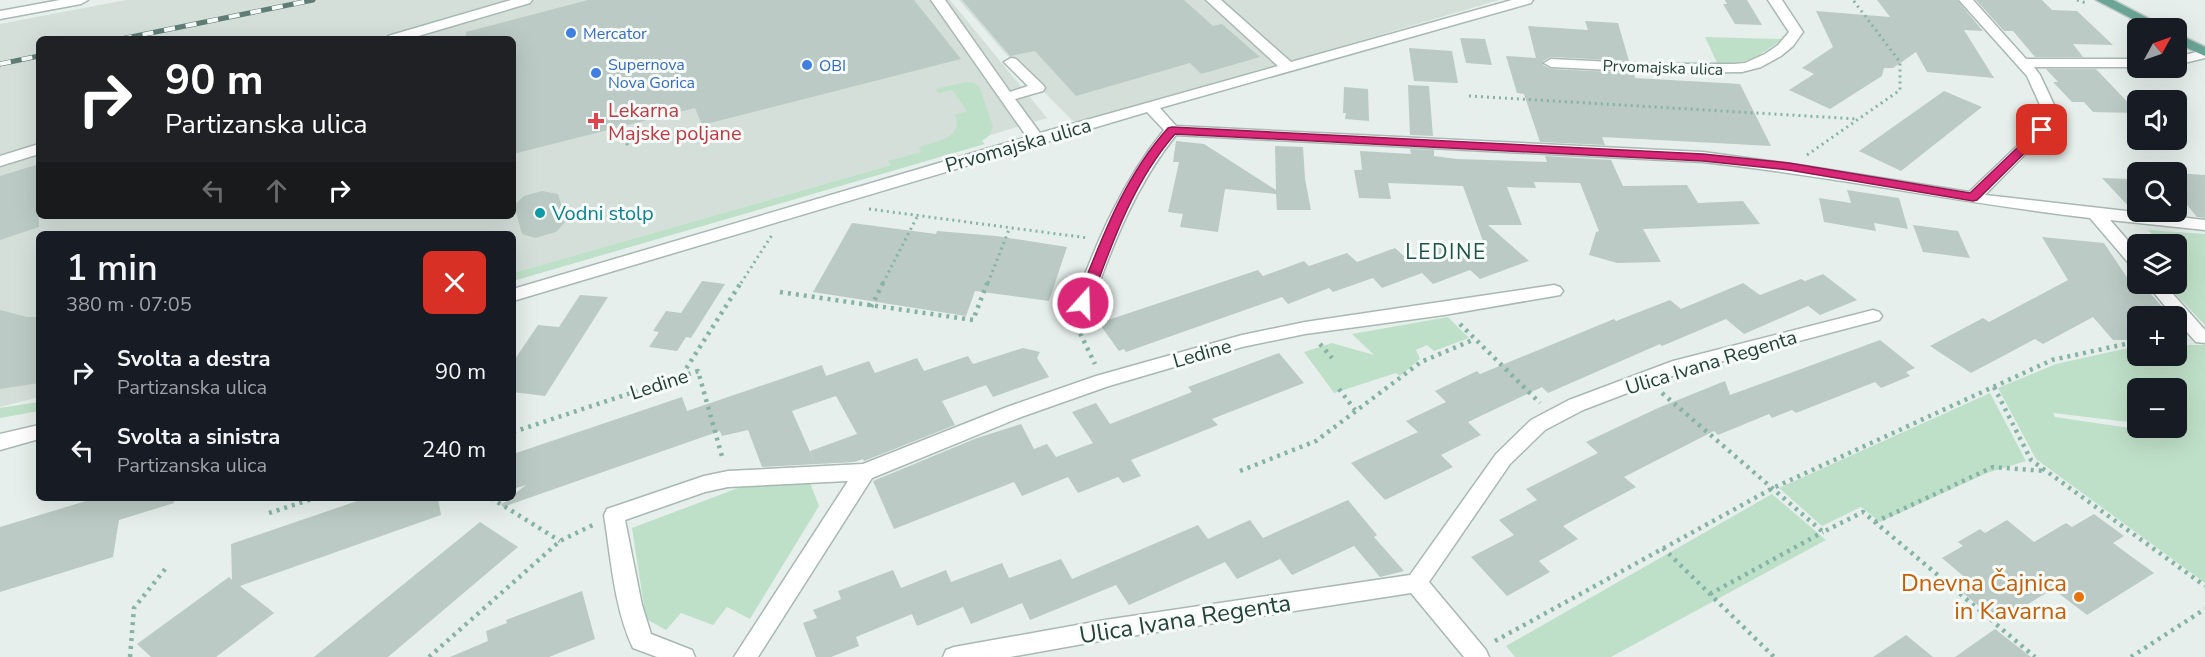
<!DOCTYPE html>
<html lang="it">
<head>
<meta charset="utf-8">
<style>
  body { margin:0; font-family:"Nunito Sans",sans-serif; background:#20242c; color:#f1f3f6; height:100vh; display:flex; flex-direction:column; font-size:22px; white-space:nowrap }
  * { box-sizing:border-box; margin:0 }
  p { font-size:20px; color:#9ea1a6 }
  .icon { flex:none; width:33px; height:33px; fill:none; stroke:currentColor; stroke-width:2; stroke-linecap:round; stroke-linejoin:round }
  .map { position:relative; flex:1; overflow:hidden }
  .details { position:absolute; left:36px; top:231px; width:480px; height:270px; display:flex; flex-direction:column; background:#171b24; border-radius:9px; box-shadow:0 6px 24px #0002 }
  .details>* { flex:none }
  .guide { position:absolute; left:36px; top:36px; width:480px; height:183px; border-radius:9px; box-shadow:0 6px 24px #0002; background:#202124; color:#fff; overflow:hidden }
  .needle { width:39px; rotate:50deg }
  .buttons { position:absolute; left:2127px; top:18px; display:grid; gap:12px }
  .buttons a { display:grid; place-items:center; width:60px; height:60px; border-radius:9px; background:#171b24; box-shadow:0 6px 24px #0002; font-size:30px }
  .pin { position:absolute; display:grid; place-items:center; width:51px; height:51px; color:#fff; margin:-26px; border-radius:12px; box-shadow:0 3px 9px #0006 }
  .me { position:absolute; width:66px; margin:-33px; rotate:20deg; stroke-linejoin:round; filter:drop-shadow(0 0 4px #0008) }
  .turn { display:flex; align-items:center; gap:21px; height:126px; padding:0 30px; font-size:27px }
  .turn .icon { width:78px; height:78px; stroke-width:2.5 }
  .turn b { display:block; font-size:42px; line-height:51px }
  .lanes { display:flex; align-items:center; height:57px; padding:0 30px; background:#0003; justify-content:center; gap:30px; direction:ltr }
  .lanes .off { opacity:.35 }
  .round { display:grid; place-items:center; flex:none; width:63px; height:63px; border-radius:9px; background:#20242c }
  .overview { display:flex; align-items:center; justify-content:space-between; height:102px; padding:0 30px }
  h1 { font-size:36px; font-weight:600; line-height:45px }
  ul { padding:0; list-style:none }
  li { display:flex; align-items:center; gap:18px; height:78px; padding:0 30px }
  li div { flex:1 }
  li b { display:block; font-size:22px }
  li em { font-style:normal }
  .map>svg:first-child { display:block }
  .built { fill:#d4dfda; fill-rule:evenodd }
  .green { fill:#bfe0c8; fill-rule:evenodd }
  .building { fill:#bbcac4; fill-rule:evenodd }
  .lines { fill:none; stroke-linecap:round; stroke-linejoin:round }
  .minor-casing { stroke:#a8b8b2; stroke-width:3 }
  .major-casing { stroke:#c2cac8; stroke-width:3 }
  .path-far1 { stroke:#86b3a5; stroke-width:3; stroke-dasharray:2 4; stroke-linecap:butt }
  .path { stroke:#86b3a5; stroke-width:4.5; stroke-dasharray:3 5; stroke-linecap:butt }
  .minor { fill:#fff; fill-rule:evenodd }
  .major { fill:#6aa596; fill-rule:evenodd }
  .rail-casing { stroke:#5f7d75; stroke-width:5 }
  .rail { stroke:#f7fbf9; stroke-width:4; stroke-dasharray:11; stroke-linecap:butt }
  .route { fill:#db2777; stroke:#8e194d; stroke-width:1.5 }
  .shop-dot { fill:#3f7fe0; stroke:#f7fbf9; stroke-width:2 }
  .health-dot { fill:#e0444e; stroke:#f7fbf9; stroke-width:2 }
  .culture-dot { fill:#0f9aa8; stroke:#f7fbf9; stroke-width:2 }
  .food-dot { fill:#e8710a; stroke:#f7fbf9; stroke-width:2 }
  .labels { text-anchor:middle; stroke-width:6; stroke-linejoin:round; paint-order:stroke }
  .far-shop-label { font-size:16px; fill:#366cbe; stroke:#f7fbf9; text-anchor:start }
  .far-street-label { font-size:16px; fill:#24423a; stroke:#f7fbf9 }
  .health-label { font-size:20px; fill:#be3a42; stroke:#f7fbf9; text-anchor:start }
  .street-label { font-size:20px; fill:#24423a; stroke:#f7fbf9 }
  .culture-label { font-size:20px; fill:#0d838f; stroke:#f7fbf9; text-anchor:start }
  .neighbourhood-label { font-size:21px; letter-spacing:1.5px; fill:#1f5548; stroke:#f7fbf9 }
  .near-food-label { font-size:24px; fill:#c56008; stroke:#f7fbf9; text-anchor:end }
  .near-street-label { font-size:24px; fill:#24423a; stroke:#f7fbf9 }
</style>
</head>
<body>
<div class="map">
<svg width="2205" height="657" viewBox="0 0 2205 657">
  <rect width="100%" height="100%" fill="#e6efeb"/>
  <path class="built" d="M126 0H950L1047 118 891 165 513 273V234H39V397L0 407V24ZM39 39H513V216H39Z
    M959 0H1499L1076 124 1004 52Z"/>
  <path class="green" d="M1705 37 1783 39 1752 60 1718 65Z
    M966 82 974 83 980 88 993 126 990 135 982 141 985 144 513 281V273L891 165 888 161 921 152 919 147C935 142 964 138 955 115L967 111 952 90 939 93 935 89Z
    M2148 230 2205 234V325L2166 284H2176V244H2161Z
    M1448 317 1469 338 1434 351 1427 345 1416 350 1420 359 1400 376 1396 373 1334 393 1304 352 1332 343 1374 355 1352 334Z
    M2177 345H2205V583L2036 459 1998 388 2056 364 2137 346 2138 356H2176ZM2138 388H2176V428H2149L2150 431 2055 417 2053 413 2137 423Z
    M1990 393 2026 461 1987 473 1880 522 1861 507 1822 526 1779 488Z
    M39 402V411L0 418V408Z
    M809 480 819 506 750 619 727 607 713 625 681 613 666 630 646 619 632 528 746 485Z
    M1772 494 1826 540 1611 657H1515L1506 646Z"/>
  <path class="building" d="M588 0H914L961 59 702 125 695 108 513 154V39H466V32Z
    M962 0H1184L1213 26 1222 24 1260 57 1201 74 1190 63 1076 96 1035 51 1010 56Z
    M1725 0H1747L1762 25 1735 24 1723 4H1727Z
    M1877 0H1957L1983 31 1964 30 1994 78 1927 72 1916 52 1893 68H1884L1882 76 1830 109 1789 90 1814 74 1802 68 1833 47 1816 11 1890 17Z
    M1976 0H2042L2052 10 2077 11 2113 45 2073 44 2083 57H2035L2013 31H2004Z
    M1585 21 1618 23 1629 61 1551 57 1543 61V65L1551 69 1634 73 1635 78 1740 84 1771 146 1602 137 1605 145 1540 142 1524 94 1517 93 1506 56 1536 58 1528 26 1588 30Z
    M1460 38 1485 39 1492 65 1466 63Z
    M1409 48 1452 51 1458 83 1414 81Z
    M2046 69H2096L2138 113 2093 112 2084 102H2072L2053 82H2058Z
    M1408 85 1429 86 1433 136 1410 135Z
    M1344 87 1368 89 1369 121 1345 119 1346 113H1343Z
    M1944 91 1982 107 1901 171 1859 151Z
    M1176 141 1204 144 1276 190 1275 146 1303 147 1305 179 1311 210H1277L1276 194 1225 189 1218 232 1180 227 1183 214 1168 212 1179 162H1173Z
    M1410 149 1434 150V156L1457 159 1547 162 1545 156 1611 160 1623 186 1687 185 1698 203 1743 201 1760 224 1643 229 1661 262 1617 263 1589 255 1596 232 1599 231 1580 183 1534 182 1536 188 1507 187 1522 225H1488L1529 261 1480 279 1470 270 1433 284 1422 273 1382 288 1373 278 1333 292 1329 288 1288 304 1282 297 1126 352 1124 349 1119 351 1101 326 1104 325 1102 322 1258 270 1263 276 1304 261 1309 266 1347 253 1357 262 1395 248 1406 258 1442 244 1454 255 1484 244 1463 186 1388 183 1391 199 1359 198 1354 170H1362L1360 151 1411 154Z
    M39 164V227L0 240V176Z
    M2176 173 2205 175V218L2197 217 2176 192Z
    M2102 178 2130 179 2138 187V210L2131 209Z
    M1847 190 1899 198 1908 229 1874 223 1876 231 1824 222 1819 198 1851 203Z
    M542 191 558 194 566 221 556 232 535 238 522 234 514 205 524 196Z
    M852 223 936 234 937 231 996 236 1067 247 1049 301 975 291 966 316 813 292Z
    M1913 225 1958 231 1970 258 1923 252Z
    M2042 237 2104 243 2132 285H2143L2170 316H2138V340H2113L2093 317 2043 344 2035 339 1971 373 1930 346 1983 318 1989 322 2068 280Z
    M1823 274 1857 300 1820 315 1808 306 1744 334 1726 319 1662 346 1660 344 1548 393 1542 387 1468 422 1481 435 1441 455 1453 467 1385 500 1351 463 1418 432 1406 421 1446 402 1435 391 1477 371 1480 374 1614 319 1616 321 1670 300 1681 309 1743 283 1760 295 1801 279 1805 281Z
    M702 281 725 284 691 338 686 337 677 351 649 347 659 332 653 331 666 311 681 313Z
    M580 295 608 297 545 396 513 392V362L538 325 559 327Z
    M0 310 27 317H39V383L0 389Z
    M1880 340 1915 368 1906 372 1910 376 1881 388 1875 382 1796 413 1792 410 1772 418 1769 414 1718 435 1714 431 1624 477 1636 487 1563 526 1578 539 1539 561 1550 572 1507 596 1471 557 1514 535 1499 520 1537 500 1526 489 1598 453 1586 442 1658 408 1725 381 1730 395Z
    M1023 348 1040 352 1037 358 1049 377 993 397 986 385 942 401 955 425 864 461 863 459 854 462 762 467 748 430 722 436 720 431 503 507 501 504 513 498V495L526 485 513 489V454L682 397 687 411 822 365 826 376 869 361 875 373 917 358 924 371 968 356 973 364ZM836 396 857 434 810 451 815 463 792 411Z
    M1279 353 1304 383 1212 419 1218 425 1131 460 1141 476 1123 483 1118 477 1078 493 1068 477 1022 496 1014 482 894 529 873 481 977 438 1021 424 1034 449 1047 444 1056 457 1093 443 1072 412 1096 403 1110 424 1192 392 1188 387Z
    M96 498H173L174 503 119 520 113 557 0 592V527Z
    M366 498H438L441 515 240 586 274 613 216 657H151L137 644 229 577 232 580 231 544Z
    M1348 500 1377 535 1374 537 1404 571 1380 577 1354 546 1292 575 1280 559 1237 579 1225 562 1129 605 1116 585 1030 620 1022 603 971 624 963 607 917 626 912 614 856 637 859 646 831 657H816L803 623 817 618 813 610 841 599 838 591 893 570 901 588 946 570 951 582 1002 563 1009 578 1061 559 1072 579 1198 525 1208 539 1250 520 1263 538Z
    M2094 514 2124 536 2113 543 2154 573 2087 615 2053 589 1998 622 1962 592 1974 585 1942 558 1963 546 1958 542 1980 529 1985 533 2007 520 2034 542 2066 523 2072 527Z
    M480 522 518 547 388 657H314Z
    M582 591 595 639 549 657H450L488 641 486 631 507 623 506 620Z
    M1995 629 2031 657H1955Z
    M1906 635 1933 657H1873Z"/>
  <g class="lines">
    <g class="minor-casing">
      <path id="minor" d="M60 0H88L81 4 0 19V11Z
        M511 0H532L530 3 408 39H386L388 36Z
        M931 0H945L1010 92 1028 86 1004 62 1011 58 1016 59 1043 85 1045 88 1043 91 1015 99 1040 133 1278 66 1206 0H1221L1291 62 1512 0H1533L1531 3 1160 108 1176 126 1703 152 1805 166 1969 192 2035 129 2041 107 2027 76 1959 0H1973L2026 59H2138V67H2034L2040 75 2055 107 2049 130 1985 195 2205 220V230L2110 220 2138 252V268L2132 267 2090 218C1960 203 1833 176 1703 162L1176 135C1136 185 1113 243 1092 303L1089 307H1077L1074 303C1097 241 1122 182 1164 130L1147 112 513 301V289L1027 137Z
        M1768 0H1782L1803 32 1793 46 1781 56 1761 67 1742 72 1672 73 1551 67 1544 63 1551 59 1654 64H1734L1745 63 1765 54 1778 45 1789 32Z
        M2205 50V58L2176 65V57Z
        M39 144V154L0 166V156Z
        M2147 284H2164L2205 330V343L2196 342 2176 320V316H2173Z
        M1554 285 1560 287 1563 291 1560 295 1444 315 1305 334 1242 347 1109 386 1021 417 872 478 758 657H734L848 481 728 487 705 492 625 520 642 605 651 634 692 650 695 657H657L633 648C614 608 611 558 604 515L607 509 704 476 728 471 863 464 1007 407 1096 376 1242 335 1305 322Z
        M1873 310 1879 312 1882 316 1879 320 1685 371 1583 410 1545 430 1510 464 1429 582 1486 650 1489 657H1464L1411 593 1105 640 1010 657H943L946 650 954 647 1105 620 1410 575 1496 454 1531 420 1569 400 1673 361Z
        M39 425V439L0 450V434Z"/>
    </g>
    <g class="major-casing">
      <path id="major" d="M2096 0H2113L2167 28H2150Z
        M2176 33 2205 47V56L2176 43Z"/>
    </g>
    <path class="path-far1" d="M2077 0 2086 3
      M1469 96 1858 119
      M619 127 629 148
      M1807 155 1900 90V62L1853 0
      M869 209 1088 238
      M741 283 772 235
      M883 283 918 215
      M988 283 1010 227"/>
    <path class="path" d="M780 292 973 320 988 281
      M871 307 884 281
      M1080 318 1078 329 1095 364
      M1460 324 1540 403
      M1320 344 1332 358
      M682 375 742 281
      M1994 387 2031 460 2205 586
      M1339 389 1355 410
      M1662 393 1823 532 1863 512 2035 657
      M513 432 698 371 723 460
      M1240 471 1316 441 1421 362 1475 339
      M491 498 560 541
      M269 513 315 498
      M1875 522 1993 467 2045 471
      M1663 548 1774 657
      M1710 594 1823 532
      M1495 641 1773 488 2052 360 2130 343
      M130 657 134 608 166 568
      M429 657 560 541 595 524
      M2131 657 2205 609"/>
    <use href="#minor" class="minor"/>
    <use href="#major" class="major"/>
    <g class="rail-casing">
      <path id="rail" d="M121 39 313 0
        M0 64 39 56"/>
    </g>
    <use href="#rail" class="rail"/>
  </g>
  <path class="route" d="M1172 127 1703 154 1789 163 1970 193 2038 128 2042 127 2048 130 1977 200 1973 201 1789 170 1703 161 1175 134C1133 182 1112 243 1090 303L1083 307 1078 306 1076 303C1101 241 1123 178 1168 128Z"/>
  <g class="shop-dot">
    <circle cx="571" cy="33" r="6"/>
    <circle cx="807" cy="65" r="6"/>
    <circle cx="596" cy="73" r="6"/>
  </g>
  <path class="health-dot" d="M593 112h6v6h6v6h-6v6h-6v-6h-6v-6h6z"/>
  <circle class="culture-dot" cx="540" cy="213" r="6"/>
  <circle class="food-dot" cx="2079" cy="597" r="6"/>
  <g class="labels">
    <g class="far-shop-label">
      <text x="583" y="39">Mercator</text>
      <text x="608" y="70">Supernova<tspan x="608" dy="18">Nova Gorica</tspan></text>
      <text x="819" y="71">OBI</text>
    </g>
    <g class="far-street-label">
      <text transform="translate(1663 67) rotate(2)" y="6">Prvomajska ulica</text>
    </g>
    <g class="health-label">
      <text x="608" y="117">Lekarna<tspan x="608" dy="23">Majske poljane</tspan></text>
    </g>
    <g class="street-label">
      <text transform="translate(1018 145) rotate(-16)" y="7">Prvomajska ulica</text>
      <text transform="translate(1202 353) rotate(-16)" y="7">Ledine</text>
      <text transform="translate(1711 362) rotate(-17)" y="7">Ulica Ivana Regenta</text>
      <text transform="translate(659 384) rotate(-18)" y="7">Ledine</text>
    </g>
    <g class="culture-label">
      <text x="552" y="220">Vodni stolp</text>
    </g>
    <g class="neighbourhood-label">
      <text x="1446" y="259">LEDINE</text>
    </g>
    <g class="near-food-label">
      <text x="2067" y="591">Dnevna Čajnica<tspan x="2067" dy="28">in Kavarna</tspan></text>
    </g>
    <g class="near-street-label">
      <text transform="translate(1185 619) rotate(-9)" y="8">Ulica Ivana Regenta</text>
    </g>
  </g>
</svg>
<div class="buttons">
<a><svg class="needle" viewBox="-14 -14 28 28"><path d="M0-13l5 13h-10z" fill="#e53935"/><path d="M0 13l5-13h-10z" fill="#9ea1a6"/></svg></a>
<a><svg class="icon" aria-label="sound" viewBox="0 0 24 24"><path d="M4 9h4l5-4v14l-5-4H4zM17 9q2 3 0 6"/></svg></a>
<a><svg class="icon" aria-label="search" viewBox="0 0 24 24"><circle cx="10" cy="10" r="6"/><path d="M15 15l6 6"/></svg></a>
<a><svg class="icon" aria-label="layers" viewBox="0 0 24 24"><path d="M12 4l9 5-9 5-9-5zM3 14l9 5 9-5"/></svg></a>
<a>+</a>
<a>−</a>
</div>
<div class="pin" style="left:2042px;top:130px;background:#d93025"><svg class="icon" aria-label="arrive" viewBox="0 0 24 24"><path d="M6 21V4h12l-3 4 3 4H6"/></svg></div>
<svg class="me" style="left:1083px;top:303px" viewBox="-20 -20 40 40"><circle r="17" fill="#db2777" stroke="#fff" stroke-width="3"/><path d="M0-11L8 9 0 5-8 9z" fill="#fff"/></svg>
<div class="guide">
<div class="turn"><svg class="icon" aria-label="right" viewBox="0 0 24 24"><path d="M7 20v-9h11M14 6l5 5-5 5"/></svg><div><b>90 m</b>Partizanska ulica</div></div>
<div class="lanes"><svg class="icon off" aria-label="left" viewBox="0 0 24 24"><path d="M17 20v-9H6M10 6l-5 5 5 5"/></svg><svg class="icon off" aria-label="ahead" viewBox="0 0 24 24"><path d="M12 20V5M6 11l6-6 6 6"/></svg><svg class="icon" aria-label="right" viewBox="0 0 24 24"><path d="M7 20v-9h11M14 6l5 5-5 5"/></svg></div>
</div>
<section class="details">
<div class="overview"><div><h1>1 min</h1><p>380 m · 07:05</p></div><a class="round" style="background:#d93025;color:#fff"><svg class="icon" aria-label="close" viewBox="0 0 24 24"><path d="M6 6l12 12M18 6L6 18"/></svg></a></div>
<ul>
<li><svg class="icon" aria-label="right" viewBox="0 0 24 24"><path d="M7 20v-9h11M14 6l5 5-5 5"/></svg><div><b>Svolta a destra</b><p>Partizanska ulica</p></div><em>90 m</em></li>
<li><svg class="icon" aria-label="left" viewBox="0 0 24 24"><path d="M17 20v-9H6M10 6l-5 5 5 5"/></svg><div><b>Svolta a sinistra</b><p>Partizanska ulica</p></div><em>240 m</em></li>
</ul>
</section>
</div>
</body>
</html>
